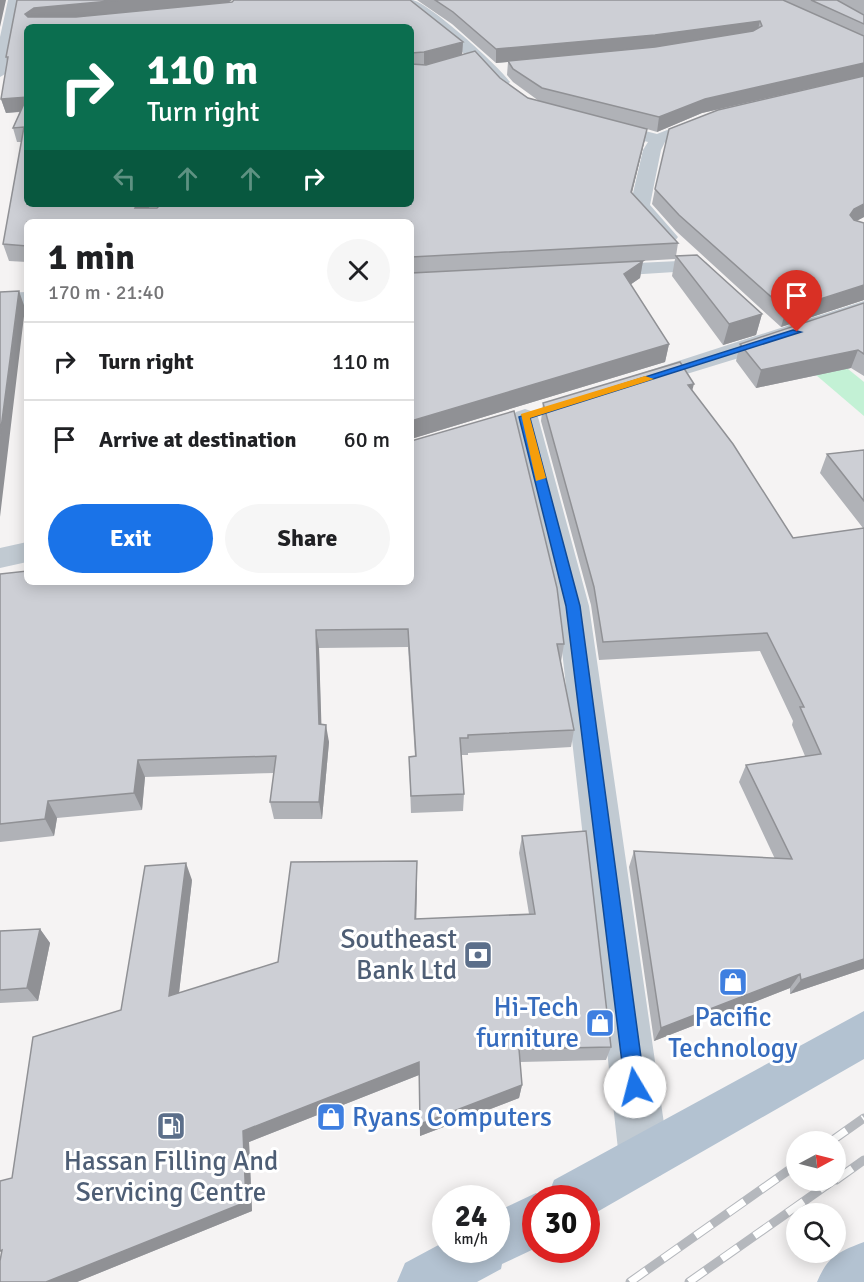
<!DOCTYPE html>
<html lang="en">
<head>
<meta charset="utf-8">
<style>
  body { margin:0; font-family:Signika,sans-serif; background:#f6f6f6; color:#202124; height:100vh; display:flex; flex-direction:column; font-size:22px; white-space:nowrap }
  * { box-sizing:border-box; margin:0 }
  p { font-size:20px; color:#757577 }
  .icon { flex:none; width:33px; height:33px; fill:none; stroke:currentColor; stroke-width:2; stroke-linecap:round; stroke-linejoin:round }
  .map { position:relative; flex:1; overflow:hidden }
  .drawer { position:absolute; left:24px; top:219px; width:390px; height:366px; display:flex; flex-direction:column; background:#fff; border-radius:9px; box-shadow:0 3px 15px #0003 }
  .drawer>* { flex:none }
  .top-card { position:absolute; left:24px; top:24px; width:390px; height:183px; border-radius:9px; box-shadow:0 3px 15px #0003; background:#0b6e4f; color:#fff; overflow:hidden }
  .needle { width:39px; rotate:83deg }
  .controls { position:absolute; left:786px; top:1131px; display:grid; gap:12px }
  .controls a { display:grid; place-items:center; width:60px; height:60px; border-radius:50%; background:#fff; box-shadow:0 3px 15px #0003; font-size:30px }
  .speed { position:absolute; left:432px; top:1185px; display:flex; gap:12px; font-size:30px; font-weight:700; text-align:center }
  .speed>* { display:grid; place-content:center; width:78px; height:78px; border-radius:50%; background:#fff; box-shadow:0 3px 15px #0003; line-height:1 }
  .speed small { font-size:15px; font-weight:400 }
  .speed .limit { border:9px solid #d22; background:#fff; color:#111 }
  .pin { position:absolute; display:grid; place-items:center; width:51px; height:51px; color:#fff; margin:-62px -26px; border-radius:50% 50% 50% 0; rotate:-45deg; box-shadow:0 0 6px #0007 }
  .pin .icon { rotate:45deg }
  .me { position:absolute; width:66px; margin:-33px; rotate:352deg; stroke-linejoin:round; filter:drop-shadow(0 0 4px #0008) }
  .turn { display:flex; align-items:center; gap:21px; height:126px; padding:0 24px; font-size:27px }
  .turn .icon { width:78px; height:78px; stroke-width:2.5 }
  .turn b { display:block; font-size:42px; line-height:51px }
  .lanes { display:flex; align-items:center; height:57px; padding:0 24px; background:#0003; justify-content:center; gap:30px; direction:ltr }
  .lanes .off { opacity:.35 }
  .round { display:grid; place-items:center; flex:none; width:63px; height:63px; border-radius:32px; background:#f6f6f6 }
  .headline { display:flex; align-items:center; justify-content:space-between; height:102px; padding:0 24px }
  h1 { font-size:36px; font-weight:800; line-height:45px }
  .button { display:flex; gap:12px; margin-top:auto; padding:12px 24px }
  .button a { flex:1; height:69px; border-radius:36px; background:#1a73e8; color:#fff; font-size:24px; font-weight:800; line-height:69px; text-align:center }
  .button a+a { background:#f6f6f6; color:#202124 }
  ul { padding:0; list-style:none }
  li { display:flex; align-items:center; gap:18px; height:78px; padding:0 24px; border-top:2px solid #e0e0e0 }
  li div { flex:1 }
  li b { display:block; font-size:22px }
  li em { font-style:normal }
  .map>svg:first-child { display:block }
  .green { fill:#c3f1d5 }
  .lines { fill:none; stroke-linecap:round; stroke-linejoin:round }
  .street { fill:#c1cad2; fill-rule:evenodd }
  .primary { fill:#b3c2d1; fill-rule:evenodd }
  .rail-casing { stroke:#b5b8bd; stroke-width:9 }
  .rail { stroke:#fff; stroke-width:7; stroke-dasharray:20; stroke-linecap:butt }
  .wall { fill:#b0b2b7; fill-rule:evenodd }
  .shaded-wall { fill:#909195 }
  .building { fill:#cdcfd5; stroke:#909195; stroke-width:1.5 }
  .route { fill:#1a73e8; stroke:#114b97; stroke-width:1.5 }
  .slow { fill:#f59e0b }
  .labels { text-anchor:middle; stroke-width:6; stroke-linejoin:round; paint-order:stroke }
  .near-service-label { font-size:27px; fill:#4e5e75; stroke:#fff; text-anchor:end }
  .near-shop-label { font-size:27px; fill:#366cbe; stroke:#fff; text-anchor:end }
</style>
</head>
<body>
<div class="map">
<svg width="864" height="1282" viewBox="0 0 864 1282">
  <rect width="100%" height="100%" fill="#f5f3f3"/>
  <path class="green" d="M832 356 864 382V416L802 363Z"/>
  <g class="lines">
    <path class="street" d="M8 0H20L7 73 0 77V37Z
      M399 0C403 0 409 0 413 0 431 5 498 65 510 82L507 85H497L441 32Z
      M710 113 718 118 716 121 665 142 661 150 650 205 678 237 675 241H661L630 206 643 150 648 142 596 129 594 125 602 120 657 134Z
      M699 260 706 262 710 266 706 270 596 277 589 275 585 271 589 267 596 265Z
      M27 292V306L0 307V293Z
      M864 301V316L784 344 641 388 632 386 629 381 632 376Z
      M525 409 534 412 538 417 589 606 669 1158 661 1175 644 1183 627 1175 619 1158 557 606 512 417 516 412Z
      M27 542V562L0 568V548Z"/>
    <path class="primary" d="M864 1011V1059L590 1216 586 1217V1198H536V1248L502 1264 501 1269 477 1282H397L405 1263 446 1241V1250H496V1212L536 1193 547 1198 554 1180Z
      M864 1242V1282H817C828 1256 838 1252 864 1242Z"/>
    <g class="rail-casing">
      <path id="rail" d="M830 1142 864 1118
        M836 1180 864 1160
        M630 1282 796 1165
        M689 1282 834 1180"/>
    </g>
    <use href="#rail" class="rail"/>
  </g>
  <path class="wall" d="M17 0H232L229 2 161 9 232 2 234 0H410L463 42 462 55 475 51 500 78 528 98 539 101 513 82 507 75 508 62 496 63 452 24 417 0H864V76L702 113 657 132 647 129 644 143 632 193 678 243 676 256 697 255 762 314 756 335 723 345 672 276 675 259 505 269 643 261 640 278 630 285 669 344 665 362 411 439V222H27V262L9 261 3 244 22 142H17L13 128 20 112 6 113 1 99 7 62 6 57ZM27 27H411V204H161L157 208H149L151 204H27Z
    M655 189 864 217 856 221 864 223V300L781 327 676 231 652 204Z
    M864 303V376L851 368 756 388 736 361 740 344Z
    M692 390 793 538 863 528 820 473 827 454 864 450V969L790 994V988L654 1041 629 867 634 851 775 859 739 782 746 765 805 756 792 725 793 721 760 651 599 660 591 605 541 421 543 403Z
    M0 574 564 644 561 662 574 730 571 747 468 753V755H461L464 794 463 811 411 813 409 757H415L408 647 319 648 321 724 329 742 322 819H274L270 802 274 773 145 777 142 810 57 818 54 836 0 842Z
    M522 836 611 1047 606 1060 520 1062 522 1085 519 1098 420 1136 419 1075 249 1142 252 1211 77 1282H0L12 1178 121 1010 192 880 179 993 278 962 417 861 416 919 529 914 519 853Z
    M40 929 50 943 38 1001 0 1003V931Z"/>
  <path class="shaded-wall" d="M0 0H6L0 27Z
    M121 0H232L229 2 29 27 25 14 34 8Z
    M760 21 757 34 653 48 496 63V49Z
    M463 42 462 55 424 66V52Z
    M864 63V76L702 113 657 132 659 117 705 99Z
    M27 97V111L6 113 1 99Z
    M647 129 644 143 628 208 631 192Z
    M137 204H151L140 222 135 208Z
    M864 204V217L849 225 850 215 854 209Z
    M643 261 640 278 621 291 624 274Z
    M864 285V300L781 327 786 310Z
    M19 291 25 308 0 517V436Z
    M762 314 756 335 723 345 729 324Z
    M669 344 665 362 411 439V421Z
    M858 350 851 368 756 388 761 370Z
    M694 384 689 402 688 385Z
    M316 630 319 648 322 742 319 724Z
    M326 725 329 742 322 819 319 802Z
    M138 760 145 777 142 810 134 793Z
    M48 801 57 818 54 836 45 819Z
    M417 861V877L416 935 415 919Z
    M186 863 192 880 177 1010 169 996Z
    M40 929 50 943 38 1001 27 988Z
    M864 959V969L790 994 801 980Z
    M800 974 790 988 654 1041 661 1028Z
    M419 1062V1075L249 1142 252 1211 77 1282H46L243 1131Z
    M522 1085 519 1098 420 1136V1124Z"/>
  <path class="building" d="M17 0H121L34 8 25 14 28 17H76L232 2 234 0H410L463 42 424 52 411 53V27H27V204H137L135 208H157L161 204H411V64L426 65 475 51 500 78 528 98 647 129 631 192 678 243 411 257V222H27V246L3 244 24 127 13 128 27 97 1 99 8 57H6Z
    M435 0H783L864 36V63L705 99 659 117 542 88 513 69 508 61 655 47 753 31 762 26 760 21 655 35 496 49 453 12Z
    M811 0H837L864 15V24Z
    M864 76V204L854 209 850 215 854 220 864 223V285L786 310 679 215 655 189 669 129 718 110Z
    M697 255 762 314 729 324 676 256Z
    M643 261 624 274 669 344 411 421V273Z
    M19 291 0 436V292Z
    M864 303V354L858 350 761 370 740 344Z
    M680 362 694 384 688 385 733 444 793 538 864 528V959L801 980 800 974 661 1028 634 851 792 859 746 765 821 754 800 707H804L767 633 603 642 594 587 543 403Z
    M514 411 557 588 564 644H557L574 730 468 735V738H460L464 794 411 796 409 757 416 756 408 629 316 630 319 724 326 725 319 802H270L276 756 138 760 134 793 48 801 45 819 0 824V574L27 571V582H411V441Z
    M864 450V501L827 454Z
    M586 831 611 1047 519 1049 522 1085 420 1124 419 1062 243 1131 246 1202 46 1282H0V1261L2 1250 0 1251V1181L12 1178 33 1037 121 1010 145 866 186 863 169 996 278 962 291 862 417 861 415 919 535 914 522 836Z
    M40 929 27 988 0 990V931Z"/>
  <path class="route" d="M793 330 801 332 530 418 580 606 645 1087 642 1094 635 1097 628 1094 625 1087 566 606 519 417Z"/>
  <path class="slow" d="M645 376 654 379 530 418 546 478 536 481 521 414Z"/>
  <defs>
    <g id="bank-square" transform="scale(1.5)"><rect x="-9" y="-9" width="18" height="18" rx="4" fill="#5c6f8a" stroke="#fff"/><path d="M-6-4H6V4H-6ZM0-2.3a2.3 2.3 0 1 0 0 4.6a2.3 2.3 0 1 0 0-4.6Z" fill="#fff"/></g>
    <g id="shop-square" transform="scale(1.5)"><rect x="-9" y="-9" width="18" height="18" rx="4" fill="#3f7fe0" stroke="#fff"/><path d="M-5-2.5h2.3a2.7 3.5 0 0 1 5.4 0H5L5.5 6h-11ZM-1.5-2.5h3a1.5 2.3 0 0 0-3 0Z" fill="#fff"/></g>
    <g id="fuel-square" transform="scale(1.5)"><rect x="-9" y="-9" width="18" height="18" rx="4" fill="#5c6f8a" stroke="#fff"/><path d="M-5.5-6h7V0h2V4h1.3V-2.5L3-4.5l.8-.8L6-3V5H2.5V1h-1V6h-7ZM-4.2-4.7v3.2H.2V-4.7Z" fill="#fff"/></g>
  </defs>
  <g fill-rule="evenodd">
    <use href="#bank-square" x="478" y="955"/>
    <use href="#shop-square" x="733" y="982"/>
    <use href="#shop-square" x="600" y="1023"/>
    <use href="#shop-square" x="331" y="1117"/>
    <use href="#fuel-square" x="171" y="1126"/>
  </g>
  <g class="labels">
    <g class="near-service-label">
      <text x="457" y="948">Southeast<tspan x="457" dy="31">Bank Ltd</tspan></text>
      <text x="171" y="1170" text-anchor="middle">Hassan Filling And<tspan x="171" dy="31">Servicing Centre</tspan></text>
    </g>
    <g class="near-shop-label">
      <text x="579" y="1016">Hi-Tech<tspan x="579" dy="31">furniture</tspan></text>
      <text x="733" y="1026" text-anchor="middle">Pacific<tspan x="733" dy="31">Technology</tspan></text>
      <text x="352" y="1126" text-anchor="start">Ryans Computers</text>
    </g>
  </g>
</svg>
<div class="controls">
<a><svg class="needle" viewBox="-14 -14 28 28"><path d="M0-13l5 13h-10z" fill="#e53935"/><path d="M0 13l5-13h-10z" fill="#757577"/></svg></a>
<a><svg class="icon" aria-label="search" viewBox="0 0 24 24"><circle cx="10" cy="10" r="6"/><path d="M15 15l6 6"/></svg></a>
</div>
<div class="speed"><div>24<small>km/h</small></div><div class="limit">30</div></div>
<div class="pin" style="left:797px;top:332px;background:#d93025"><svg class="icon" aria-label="arrive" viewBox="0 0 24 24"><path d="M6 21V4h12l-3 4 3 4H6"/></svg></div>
<svg class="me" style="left:635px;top:1087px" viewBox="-20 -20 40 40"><circle r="19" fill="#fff"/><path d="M0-13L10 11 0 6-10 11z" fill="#1a73e8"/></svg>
<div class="top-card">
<div class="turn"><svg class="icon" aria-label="right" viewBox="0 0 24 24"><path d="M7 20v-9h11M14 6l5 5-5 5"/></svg><div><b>110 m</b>Turn right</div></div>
<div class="lanes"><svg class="icon off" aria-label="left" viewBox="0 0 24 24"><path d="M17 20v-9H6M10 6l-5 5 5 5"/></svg><svg class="icon off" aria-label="ahead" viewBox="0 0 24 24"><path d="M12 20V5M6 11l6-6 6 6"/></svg><svg class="icon off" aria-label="ahead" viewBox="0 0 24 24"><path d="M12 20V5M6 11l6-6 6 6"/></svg><svg class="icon" aria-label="right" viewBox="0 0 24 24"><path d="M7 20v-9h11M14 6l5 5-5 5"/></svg></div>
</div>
<section class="drawer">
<div class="headline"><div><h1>1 min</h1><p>170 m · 21:40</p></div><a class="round"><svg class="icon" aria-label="close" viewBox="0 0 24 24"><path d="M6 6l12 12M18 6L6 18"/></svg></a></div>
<ul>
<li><svg class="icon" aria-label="right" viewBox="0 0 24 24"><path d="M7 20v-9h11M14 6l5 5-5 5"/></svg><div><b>Turn right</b></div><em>110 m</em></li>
<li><svg class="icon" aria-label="arrive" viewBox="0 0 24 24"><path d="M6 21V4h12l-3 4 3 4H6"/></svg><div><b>Arrive at destination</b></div><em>60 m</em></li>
</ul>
<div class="button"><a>Exit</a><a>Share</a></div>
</section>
</div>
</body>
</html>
